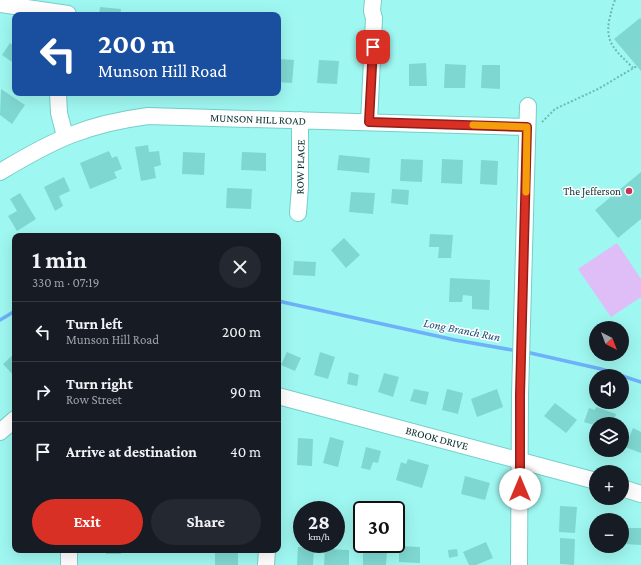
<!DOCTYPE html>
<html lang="en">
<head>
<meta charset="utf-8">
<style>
  body { margin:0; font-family:"Crimson Pro",serif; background:#242831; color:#f1f3f6; height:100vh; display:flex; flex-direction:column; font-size:15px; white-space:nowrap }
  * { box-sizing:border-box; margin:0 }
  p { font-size:13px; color:#9ea1a6 }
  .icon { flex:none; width:22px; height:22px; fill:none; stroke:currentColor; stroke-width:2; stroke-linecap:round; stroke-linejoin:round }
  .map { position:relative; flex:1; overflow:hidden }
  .sheet { position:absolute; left:12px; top:233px; width:269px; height:320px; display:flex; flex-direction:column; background:#171b24; border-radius:8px; box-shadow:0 4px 16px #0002 }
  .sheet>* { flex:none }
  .guide { position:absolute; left:12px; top:12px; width:269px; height:84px; border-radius:8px; box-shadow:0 4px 16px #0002; background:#1a4fa0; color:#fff; overflow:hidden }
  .needle { width:26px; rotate:138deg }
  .tools { position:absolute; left:589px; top:321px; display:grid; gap:8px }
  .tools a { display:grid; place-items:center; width:40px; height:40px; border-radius:50%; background:#171b24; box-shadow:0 4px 16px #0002; font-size:20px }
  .speed { position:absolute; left:293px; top:501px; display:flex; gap:8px; font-size:20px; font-weight:700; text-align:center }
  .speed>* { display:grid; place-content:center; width:52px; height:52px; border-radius:50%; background:#171b24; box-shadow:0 4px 16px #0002; line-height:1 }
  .speed small { font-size:10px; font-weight:400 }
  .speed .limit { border:2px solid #111; border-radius:6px; background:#fff; color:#111 }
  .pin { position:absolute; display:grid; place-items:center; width:34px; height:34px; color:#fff; margin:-17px; border-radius:8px; box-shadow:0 2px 6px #0006 }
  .me { position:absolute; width:44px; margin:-22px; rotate:0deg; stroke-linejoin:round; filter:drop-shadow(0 0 3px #0008) }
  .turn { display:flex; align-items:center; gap:14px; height:84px; padding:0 20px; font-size:18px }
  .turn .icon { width:52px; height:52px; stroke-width:2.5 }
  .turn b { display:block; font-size:28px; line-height:34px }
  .round { display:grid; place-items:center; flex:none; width:42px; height:42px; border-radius:21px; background:#242831 }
  .headline { display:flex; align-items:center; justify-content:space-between; height:68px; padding:0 20px }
  h1 { font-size:24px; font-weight:700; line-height:30px }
  .button { display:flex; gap:8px; margin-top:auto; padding:8px 20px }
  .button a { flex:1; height:46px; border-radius:24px; background:#d93025; color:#fff; font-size:16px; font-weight:700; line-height:46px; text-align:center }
  .button a+a { background:#242831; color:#f1f3f6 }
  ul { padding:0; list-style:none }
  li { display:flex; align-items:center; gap:12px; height:60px; padding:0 20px; border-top:1px solid #363941 }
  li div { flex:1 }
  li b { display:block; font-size:15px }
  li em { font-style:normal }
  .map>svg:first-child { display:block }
  .green { fill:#dfbef7 }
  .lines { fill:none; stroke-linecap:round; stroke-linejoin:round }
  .stream { stroke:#6db1f8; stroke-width:3.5 }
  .building { fill:#7fd7d1 }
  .minor-casing { stroke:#77cec9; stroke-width:18 }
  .path { stroke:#6fb8b3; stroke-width:2; stroke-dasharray:2 2; stroke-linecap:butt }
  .minor { stroke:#fff; stroke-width:16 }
  .route-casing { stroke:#8d1f18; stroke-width:10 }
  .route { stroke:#d93025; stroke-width:7 }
  .slow { stroke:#f59e0b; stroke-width:7 }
  .poi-dot { fill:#c43559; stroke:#fff; stroke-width:1.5 }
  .labels { text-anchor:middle; stroke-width:3; stroke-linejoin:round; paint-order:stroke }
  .street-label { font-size:11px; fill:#042b2a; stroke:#fff }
  .poi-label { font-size:11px; fill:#042b2a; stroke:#fff; text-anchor:end }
  .water-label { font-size:12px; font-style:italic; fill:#1b4a77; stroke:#fff }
</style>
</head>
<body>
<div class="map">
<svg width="641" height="565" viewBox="0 0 641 565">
  <rect width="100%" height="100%" fill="#9ff7f1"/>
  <path class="green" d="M617 243 641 279V297L611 317 578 269Z"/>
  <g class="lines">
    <path class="stream" d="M278 301 455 340 518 351
      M0 320 15 311
      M526 352 601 369 641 382"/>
  </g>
  <path class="building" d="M100 7 121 9 120 15H99Z
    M640 18 641 19V71L614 39Z
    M10 43 15 47V64L2 55Z
    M278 59 294 60 292 83 278 82Z
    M319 60 339 61 337 84 317 83Z
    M426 63 427 86H409V64Z
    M445 64 466 65 465 88H444Z
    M482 65H500V89L481 88Z
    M1 89 25 105 12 124 0 115Z
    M148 145 149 152 159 151 161 165 154 167 156 178 141 181 135 147Z
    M109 151 112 158 117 156 122 169 114 172 117 178 90 189 80 163Z
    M183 152 205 153 204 175 182 174Z
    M242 152 266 153V171L241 170Z
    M339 155 370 158 369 173 337 170Z
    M401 159 423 160 422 182 400 181Z
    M442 159 463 160 462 184 441 183Z
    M481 160 498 161 497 185 480 184Z
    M641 172V219L618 238 595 210Z
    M64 177 70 191 59 196 63 206 55 211 44 187Z
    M227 188 252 189 251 209 226 208Z
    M392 189 409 190 408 205 391 203Z
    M351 192 375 193 373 214 349 212Z
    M20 193 36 219 17 231 8 216 17 211 10 199Z
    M430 234 453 235 451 258H438L439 247H429Z
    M344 238 360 255 346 268 331 250Z
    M294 261 316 262 315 276 293 275Z
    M450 278 490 280 489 310 472 309V296L463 295 462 302H449Z
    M287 352 301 358 295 371 281 365Z
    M320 352 335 357 328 379 314 375Z
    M15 353V373L13 375 3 364Z
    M349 372 359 375 357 386 347 384Z
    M384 373 399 377 393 397 378 392Z
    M414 389 429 392 426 405 410 401Z
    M447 389 463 393 458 414 442 410Z
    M497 389 503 407 477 417 471 399Z
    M555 403 577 420 566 433 544 416Z
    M596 407 616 414 613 424H596V443L589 440 594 425 584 422 589 408 595 410Z
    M633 428 641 432V453L625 447Z
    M330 437 344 441 338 467 323 463Z
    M298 438 313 439 312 466 297 465Z
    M366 447 381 451 378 463 373 462 370 470 361 468Z
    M408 459 429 465 422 488 396 480 401 462 406 464Z
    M465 476 490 483 485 500 461 494Z
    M560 506 577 507 575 533 559 532Z
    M627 528H641V545L626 544Z
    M560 538 575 539 574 565 560 564Z
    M486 542 493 558 476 565H469L463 552Z
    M399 546 420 547V563L399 562Z
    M298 547H314L313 565H297Z
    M325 549 349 550V565H324Z
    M363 549 387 550 386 565H363Z
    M457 549 458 556 449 558 448 550Z
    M106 550H122L121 554H106Z
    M215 553H238V565H215Z"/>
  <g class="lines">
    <g class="minor-casing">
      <path id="minor" d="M0 4 68 14
        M58 93 59 113 65 136
        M369 122 374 18 372 11 373 0
        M0 172C53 140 86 124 148 116L527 127
        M298 213 300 187V120
        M278 396 596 481
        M0 432 15 419
        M622 488 641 494
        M69 565V550
        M266 565 267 550
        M519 565 520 395 528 106"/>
    </g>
    <path class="path" d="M615 0C612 7 611 13 609 21 605 45 618 52 633 68
      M542 122 555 109 598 89 637 66"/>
    <use href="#minor" class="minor"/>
  </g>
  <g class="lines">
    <g class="route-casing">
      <path id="route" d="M373 47 369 122 527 127 520 395V489"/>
    </g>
    <use href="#route" class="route"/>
    <path class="slow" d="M473 125 527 127 526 192"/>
  </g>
  <circle class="poi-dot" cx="629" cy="191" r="4"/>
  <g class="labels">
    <g class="street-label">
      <text transform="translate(258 119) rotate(2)" y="4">MUNSON HILL ROAD</text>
      <text transform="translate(300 167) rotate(-89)" y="4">ROW PLACE</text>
      <text transform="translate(437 438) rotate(15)" y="4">BROOK DRIVE</text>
    </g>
    <g class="poi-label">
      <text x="621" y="195">The Jefferson</text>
    </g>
    <g class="water-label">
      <text transform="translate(462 330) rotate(11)" y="4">Long Branch Run</text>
    </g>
  </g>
</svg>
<div class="tools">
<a><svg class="needle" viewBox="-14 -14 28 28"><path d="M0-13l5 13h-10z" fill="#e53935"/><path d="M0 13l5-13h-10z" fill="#9ea1a6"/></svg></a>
<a><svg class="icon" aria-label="sound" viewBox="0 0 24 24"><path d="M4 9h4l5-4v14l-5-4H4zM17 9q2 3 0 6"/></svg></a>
<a><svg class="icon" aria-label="layers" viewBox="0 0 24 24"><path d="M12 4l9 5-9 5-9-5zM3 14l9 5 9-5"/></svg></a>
<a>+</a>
<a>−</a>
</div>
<div class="speed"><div>28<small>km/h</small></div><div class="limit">30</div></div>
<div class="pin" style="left:373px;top:47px;background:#d93025"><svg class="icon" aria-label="arrive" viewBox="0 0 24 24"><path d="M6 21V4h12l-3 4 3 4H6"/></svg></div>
<svg class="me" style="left:520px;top:489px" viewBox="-20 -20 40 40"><circle r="19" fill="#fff"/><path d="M0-13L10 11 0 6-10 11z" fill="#d93025"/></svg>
<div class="guide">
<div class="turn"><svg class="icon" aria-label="left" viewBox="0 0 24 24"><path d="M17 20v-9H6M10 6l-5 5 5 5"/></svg><div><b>200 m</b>Munson Hill Road</div></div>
</div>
<section class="sheet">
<div class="headline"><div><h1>1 min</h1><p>330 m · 07:19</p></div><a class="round"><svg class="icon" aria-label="close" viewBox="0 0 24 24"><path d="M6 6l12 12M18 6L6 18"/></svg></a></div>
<ul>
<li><svg class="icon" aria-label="left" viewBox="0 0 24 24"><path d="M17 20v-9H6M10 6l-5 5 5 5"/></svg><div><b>Turn left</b><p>Munson Hill Road</p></div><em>200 m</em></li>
<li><svg class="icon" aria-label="right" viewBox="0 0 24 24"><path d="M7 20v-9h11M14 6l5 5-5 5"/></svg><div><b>Turn right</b><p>Row Street</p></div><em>90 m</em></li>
<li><svg class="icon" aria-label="arrive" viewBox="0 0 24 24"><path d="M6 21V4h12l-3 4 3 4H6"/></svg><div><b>Arrive at destination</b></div><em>40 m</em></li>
</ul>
<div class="button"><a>Exit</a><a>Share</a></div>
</section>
</div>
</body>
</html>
